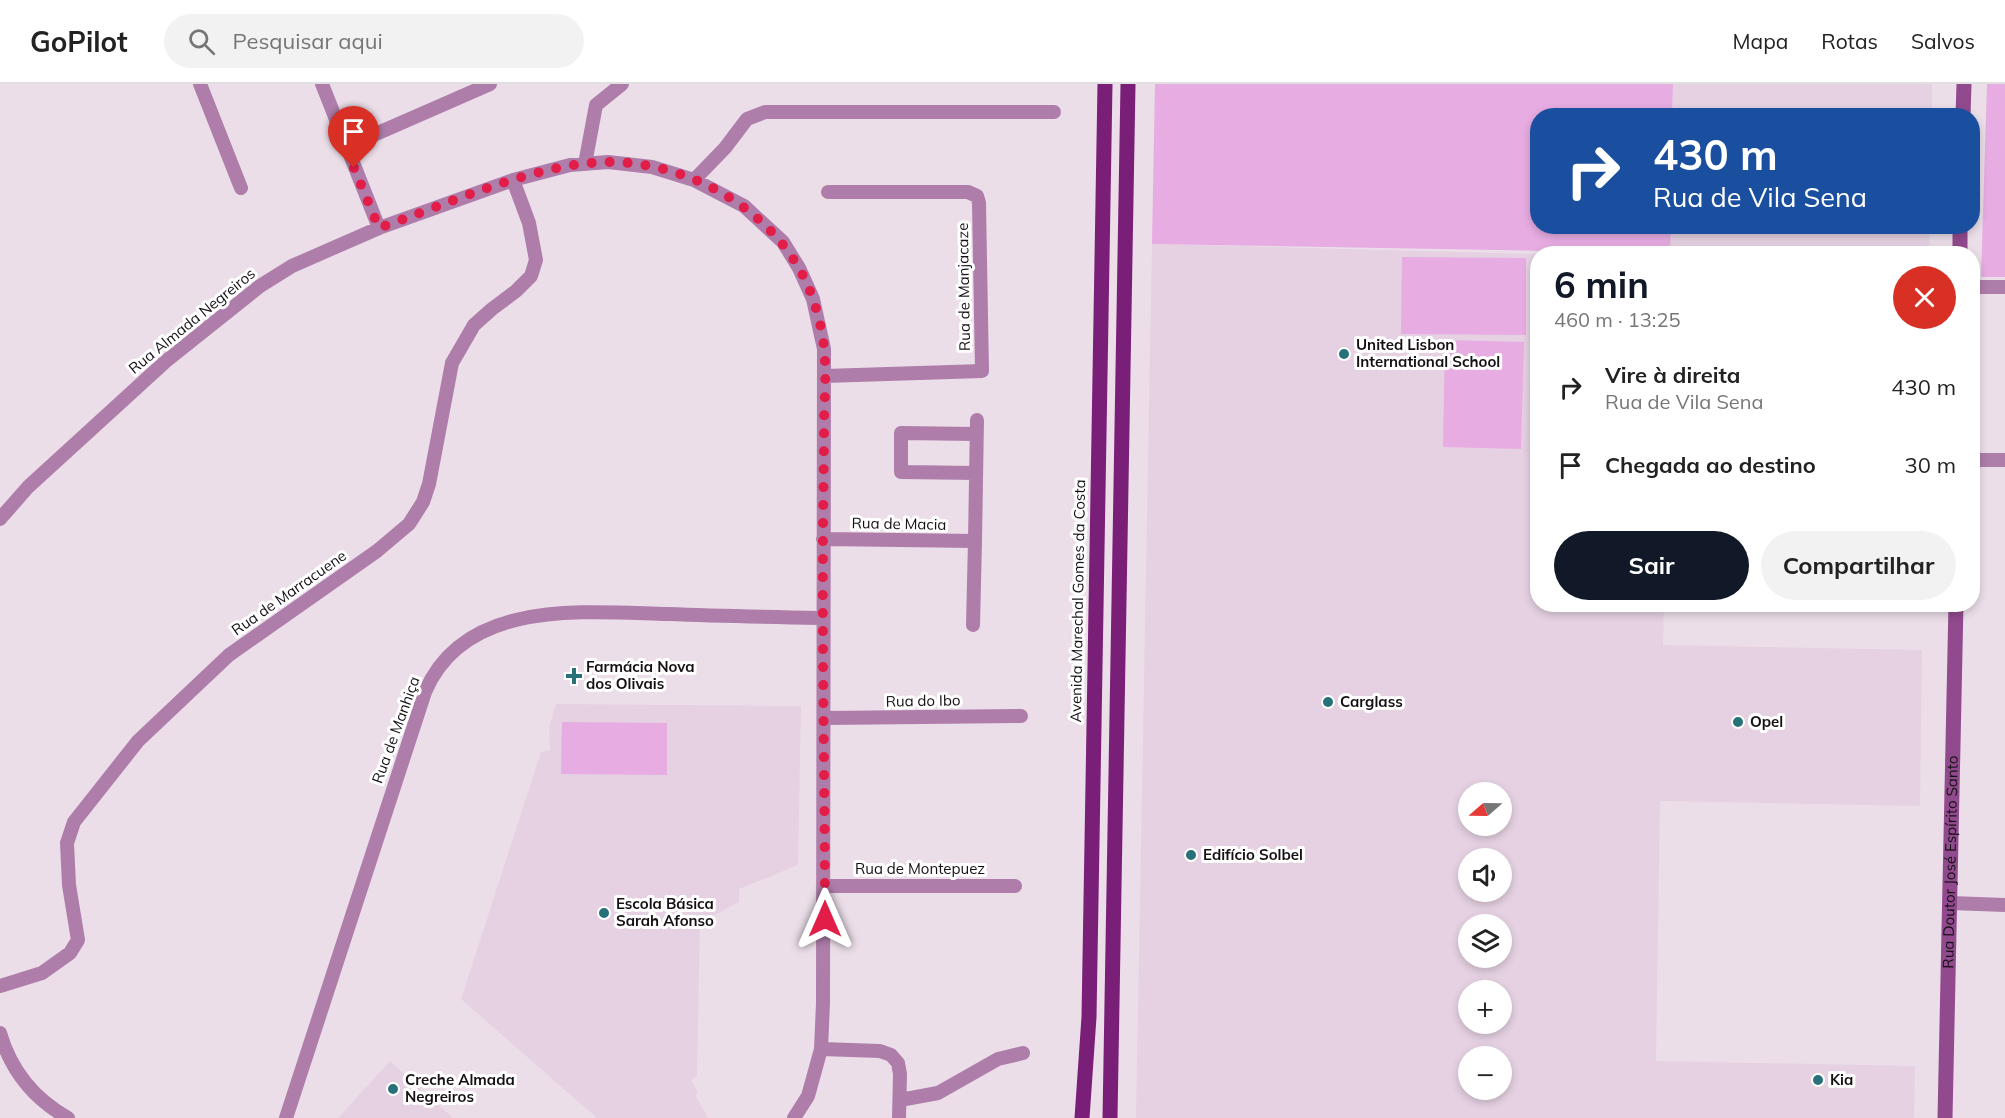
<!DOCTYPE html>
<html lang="pt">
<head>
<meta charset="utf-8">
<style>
  body { margin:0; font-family:Mulish,sans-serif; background:#f2f2f2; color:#222; height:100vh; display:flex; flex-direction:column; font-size:22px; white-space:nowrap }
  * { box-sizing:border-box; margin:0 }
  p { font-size:20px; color:#767676 }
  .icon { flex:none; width:33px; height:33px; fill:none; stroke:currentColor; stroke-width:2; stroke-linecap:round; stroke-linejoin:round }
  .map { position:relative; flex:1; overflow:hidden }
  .panel { position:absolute; left:1530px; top:162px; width:450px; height:366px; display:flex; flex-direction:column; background:#fff; border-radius:24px; box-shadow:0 3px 9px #0003 }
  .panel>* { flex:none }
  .guide { position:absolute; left:1530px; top:24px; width:450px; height:126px; border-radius:24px; box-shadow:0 3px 9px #0003; background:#1a4fa0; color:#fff; overflow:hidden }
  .needle { width:39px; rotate:250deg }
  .fabs { position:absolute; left:1458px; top:698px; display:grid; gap:12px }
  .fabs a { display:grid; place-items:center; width:54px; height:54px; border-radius:50%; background:#fff; box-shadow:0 3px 9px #0003; font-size:30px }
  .pin { position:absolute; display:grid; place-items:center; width:51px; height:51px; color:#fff; margin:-62px -26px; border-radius:50% 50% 50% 0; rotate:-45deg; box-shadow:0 0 6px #0007 }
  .pin .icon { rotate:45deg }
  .me { position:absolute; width:66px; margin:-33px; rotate:0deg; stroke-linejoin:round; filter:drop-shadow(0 0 4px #0008) }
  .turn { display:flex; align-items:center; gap:21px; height:126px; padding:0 24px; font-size:27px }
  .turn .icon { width:78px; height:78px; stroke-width:2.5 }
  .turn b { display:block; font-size:42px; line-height:51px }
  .round { display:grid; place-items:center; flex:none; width:63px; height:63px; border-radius:32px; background:#f2f2f2 }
  .headline { display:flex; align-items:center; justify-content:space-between; height:102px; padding:0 24px }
  h1 { font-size:36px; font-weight:700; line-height:45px; color:#111827 }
  .action { display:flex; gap:12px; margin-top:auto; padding:12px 24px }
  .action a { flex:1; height:69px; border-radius:36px; background:#111827; color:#fff; font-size:24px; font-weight:700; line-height:69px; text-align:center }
  .action a+a { background:#f2f2f2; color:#222 }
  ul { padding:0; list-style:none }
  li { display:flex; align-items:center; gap:18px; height:78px; padding:0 24px }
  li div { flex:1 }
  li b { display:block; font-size:22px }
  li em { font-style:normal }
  header { display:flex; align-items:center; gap:36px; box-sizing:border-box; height:84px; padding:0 30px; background:#fff; border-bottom:2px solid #e0e0e0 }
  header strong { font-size:28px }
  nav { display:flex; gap:33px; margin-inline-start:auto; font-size:21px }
  .search { width:420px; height:54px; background:#f2f2f2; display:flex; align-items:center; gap:15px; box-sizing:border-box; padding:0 21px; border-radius:33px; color:#767676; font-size:22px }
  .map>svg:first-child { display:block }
  .built { fill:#e5d1e2; fill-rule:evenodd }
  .green { fill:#e7ace1 }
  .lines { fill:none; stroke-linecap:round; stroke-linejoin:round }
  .street { stroke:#ae7daa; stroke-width:14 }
  .secondary { stroke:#914a8d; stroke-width:15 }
  .primary { stroke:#7a1f77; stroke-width:15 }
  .route { stroke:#e11d48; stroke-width:10; stroke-dasharray:0 18 }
  .poi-dot { fill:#277178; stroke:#fff; stroke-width:2 }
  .labels { text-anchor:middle; stroke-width:6; stroke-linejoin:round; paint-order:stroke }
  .street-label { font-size:15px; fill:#151014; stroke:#fff }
  .poi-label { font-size:15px; font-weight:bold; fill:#151014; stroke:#fff; text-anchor:start }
</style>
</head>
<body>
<header>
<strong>GoPilot</strong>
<div class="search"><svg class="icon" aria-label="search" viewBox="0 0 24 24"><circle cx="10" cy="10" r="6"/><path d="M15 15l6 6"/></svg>Pesquisar aqui</div>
<nav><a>Mapa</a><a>Rotas</a><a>Salvos</a></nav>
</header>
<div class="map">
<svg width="2005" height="1034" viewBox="0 0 2005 1034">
  <rect width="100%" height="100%" fill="#ebdee9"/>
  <path class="built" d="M1673 0H1932V31L1672 32Z
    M1671 143H1930L1929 169 1547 170V167L1670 169Z
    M1152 160 1537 170 1538 520 1664 521 1663 561 1922 566 1920 722 1660 717 1656 977 1915 982 1914 1034H1136ZM1468 708H1502V741H1468ZM1468 774H1502V807H1468ZM1468 840H1502V873H1468ZM1468 906H1502V939H1468ZM1468 972H1502V1005H1468Z
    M556 620 801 622 798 781 739 805V818L700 839 697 992 691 996 698 1009 695 1011 708 1034H597L461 915 541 668 550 666 549 643Z
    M390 977 453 1034H338Z"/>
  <path class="green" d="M1155 0H1673L1672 31 1538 32V142L1671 143 1670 169 1152 160Z
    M1987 0H2005V193H1981Z
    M1402 173 1526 174V251L1401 250Z
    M1445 256 1524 258 1521 365 1443 363Z
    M562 638 667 639V691L561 690Z"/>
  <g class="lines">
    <path class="street" d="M200 0 241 104
      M322 0 379 144
      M346 63 490 0
      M585 80 596 21 622 0
      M694 96 725 64 747 35 765 28H1054
      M1972 203H2005
      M825 292 982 287 979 119 977 112 968 108H828
      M1972 376H2005
      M976 389 901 388V349L976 350
      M0 435 28 403 166 277 260 202 292 182 379 144 513 96 570 81 608 78 652 83 694 96 744 122 783 158 799 184 813 215 824 265 823 919 821 965 808 1012 794 1034
      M823 455 975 457 977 336
      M973 541 975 457
      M824 634 1021 632
      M825 802H1015
      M1951 819 2005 821
      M0 902 42 889 70 869 78 856 69 801 67 759 74 738 138 657 229 571 377 467 409 440 423 418 429 400 452 279 474 241 492 225 516 207 531 192 536 176 529 139 513 96
      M0 949C11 987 34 1015 68 1034
      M821 965 880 967 891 971 898 979 900 990 899 1034
      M900 1016 938 1009 998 975 1023 969
      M286 1034 425 608C465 514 585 528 668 530 720 532 771 533 823 534"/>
    <g class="secondary">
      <path d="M1963 32 1964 0"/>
      <path d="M1960 170V142"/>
      <path id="s1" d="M1945 1034 1956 520"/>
    </g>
    <path class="primary" d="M1082 1034 1089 933 1105 0
      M1110 1034 1128 0"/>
  </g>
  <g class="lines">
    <path class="route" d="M354 84 379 144C448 120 537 78 611 78 696 79 785 133 813 215 818 230 823 249 824 265 827 290 824 318 824 344 824 380 823 415 823 451 822 579 825 707 825 835"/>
  </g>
  <g class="poi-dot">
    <circle cx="1344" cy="270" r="6"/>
    <path d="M571 583h6v6h6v6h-6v6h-6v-6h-6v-6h6z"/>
    <circle cx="1328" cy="618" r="6"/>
    <circle cx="1738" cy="638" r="6"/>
    <circle cx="1191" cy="771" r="6"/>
    <circle cx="604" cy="829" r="6"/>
    <circle cx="1818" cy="996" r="6"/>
    <circle cx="393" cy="1005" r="6"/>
  </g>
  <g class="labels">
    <g class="street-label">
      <text transform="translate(964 203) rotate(-91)" y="5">Rua de Manjacaze</text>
      <text transform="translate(192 237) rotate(-39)" y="5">Rua Almada Negreiros</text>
      <text transform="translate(899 440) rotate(1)" y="5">Rua de Macia</text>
      <text transform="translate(289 509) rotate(-35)" y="5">Rua de Marracuene</text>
      <text transform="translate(1078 517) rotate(-89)" y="5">Avenida Marechal Gomes da Costa</text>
      <text transform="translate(923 617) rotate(-1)" y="5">Rua do Ibo</text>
      <text transform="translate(396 646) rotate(-70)" y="5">Rua de Manhiça</text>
      <text dy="5" stroke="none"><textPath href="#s1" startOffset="256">Rua Doutor José Espírito Santo</textPath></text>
      <text x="920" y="790">Rua de Montepuez</text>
    </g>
    <g class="poi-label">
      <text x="1356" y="266">United Lisbon<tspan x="1356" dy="17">International School</tspan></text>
      <text x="586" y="588">Farmácia Nova<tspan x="586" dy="17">dos Olivais</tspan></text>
      <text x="1340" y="623">Carglass</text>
      <text x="1750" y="643">Opel</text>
      <text x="1203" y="776">Edifício Solbel</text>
      <text x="616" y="825">Escola Básica<tspan x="616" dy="17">Sarah Afonso</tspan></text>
      <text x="405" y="1001">Creche Almada<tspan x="405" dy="17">Negreiros</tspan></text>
      <text x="1830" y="1001">Kia</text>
    </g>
  </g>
</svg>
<div class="fabs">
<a><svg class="needle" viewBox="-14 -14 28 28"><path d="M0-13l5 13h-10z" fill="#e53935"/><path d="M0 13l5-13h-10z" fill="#767676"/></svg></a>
<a><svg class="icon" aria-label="sound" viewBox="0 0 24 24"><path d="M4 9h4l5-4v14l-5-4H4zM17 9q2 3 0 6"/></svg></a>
<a><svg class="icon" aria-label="layers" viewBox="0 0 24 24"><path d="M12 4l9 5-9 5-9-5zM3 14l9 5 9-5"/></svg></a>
<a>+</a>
<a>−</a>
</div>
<div class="pin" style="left:354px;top:84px;background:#d93025"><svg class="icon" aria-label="arrive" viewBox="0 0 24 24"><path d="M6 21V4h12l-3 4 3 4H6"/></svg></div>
<svg class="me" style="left:825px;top:835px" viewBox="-20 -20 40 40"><path d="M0-17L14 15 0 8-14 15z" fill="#e11d48" stroke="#fff" stroke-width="4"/></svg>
<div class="guide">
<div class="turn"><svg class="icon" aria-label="right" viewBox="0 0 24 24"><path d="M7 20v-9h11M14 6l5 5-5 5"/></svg><div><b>430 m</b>Rua de Vila Sena</div></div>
</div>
<section class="panel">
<div class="headline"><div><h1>6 min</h1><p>460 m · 13:25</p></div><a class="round" style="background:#d93025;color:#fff"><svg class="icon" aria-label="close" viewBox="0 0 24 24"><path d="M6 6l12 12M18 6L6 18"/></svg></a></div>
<ul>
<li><svg class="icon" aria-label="right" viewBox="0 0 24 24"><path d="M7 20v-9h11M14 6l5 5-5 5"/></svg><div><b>Vire à direita</b><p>Rua de Vila Sena</p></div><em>430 m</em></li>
<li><svg class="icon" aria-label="arrive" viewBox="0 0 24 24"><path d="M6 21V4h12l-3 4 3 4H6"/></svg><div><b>Chegada ao destino</b></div><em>30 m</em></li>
</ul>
<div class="action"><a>Sair</a><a>Compartilhar</a></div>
</section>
</div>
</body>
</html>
